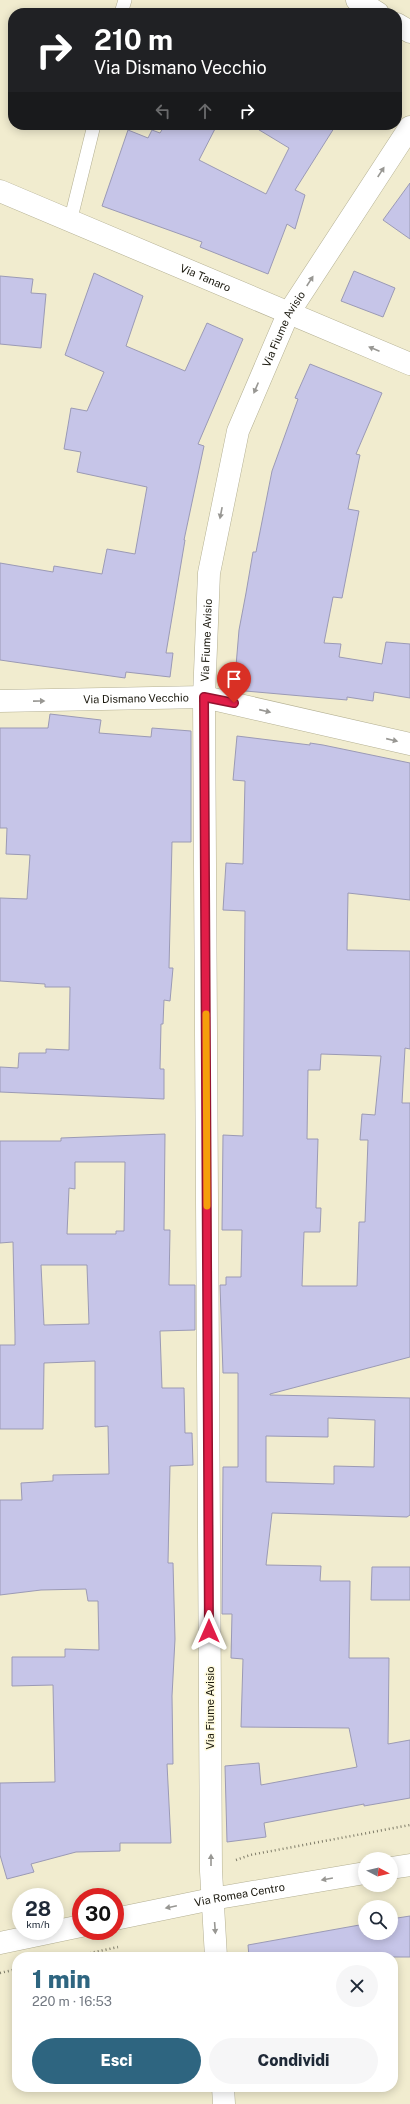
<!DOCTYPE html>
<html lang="it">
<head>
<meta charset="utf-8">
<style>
  body { margin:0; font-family:"Public Sans",sans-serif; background:#f6f6f7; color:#1f2937; height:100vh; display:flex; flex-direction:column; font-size:15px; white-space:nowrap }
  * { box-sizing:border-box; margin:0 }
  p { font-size:13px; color:#747a83 }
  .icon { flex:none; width:22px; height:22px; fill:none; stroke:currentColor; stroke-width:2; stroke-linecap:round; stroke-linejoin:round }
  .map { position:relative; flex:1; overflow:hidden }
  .side { position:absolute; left:12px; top:1952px; width:386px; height:140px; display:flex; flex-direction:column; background:#fff; border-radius:16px; box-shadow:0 2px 10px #0003 }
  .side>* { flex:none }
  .hud { position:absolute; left:8px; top:8px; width:394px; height:122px; border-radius:16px; box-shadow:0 2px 10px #0003; background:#202124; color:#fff; overflow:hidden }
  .needle { width:26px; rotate:97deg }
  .tools { position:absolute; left:358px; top:1852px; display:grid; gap:8px }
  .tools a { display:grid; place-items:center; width:40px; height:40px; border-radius:50%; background:#fff; box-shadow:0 2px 10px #0003; font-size:20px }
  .speed { position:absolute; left:12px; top:1888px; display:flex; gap:8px; font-size:20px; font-weight:700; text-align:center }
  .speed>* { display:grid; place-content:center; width:52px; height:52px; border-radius:50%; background:#fff; box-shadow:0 2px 10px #0003; line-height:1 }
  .speed small { font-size:10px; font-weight:400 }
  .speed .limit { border:6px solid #d22; background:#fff; color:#111 }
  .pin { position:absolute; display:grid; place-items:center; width:34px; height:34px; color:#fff; margin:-41px -17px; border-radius:50% 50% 50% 0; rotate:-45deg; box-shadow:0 0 4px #0007 }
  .pin .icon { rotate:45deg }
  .me { position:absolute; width:44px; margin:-22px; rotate:0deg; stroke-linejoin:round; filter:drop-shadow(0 0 3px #0008) }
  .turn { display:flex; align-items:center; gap:14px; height:84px; padding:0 20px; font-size:18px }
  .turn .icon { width:52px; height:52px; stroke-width:2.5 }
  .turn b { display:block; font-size:28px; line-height:34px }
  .lanes { display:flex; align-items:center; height:38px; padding:0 20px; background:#0003; justify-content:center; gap:20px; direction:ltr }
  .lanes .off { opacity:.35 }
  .round { display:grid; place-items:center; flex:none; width:42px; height:42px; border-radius:21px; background:#f6f6f7 }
  .head { display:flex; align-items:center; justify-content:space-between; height:68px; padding:0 20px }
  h1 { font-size:24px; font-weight:800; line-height:30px; color:#2e6580 }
  .cta { display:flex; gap:8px; margin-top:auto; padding:8px 20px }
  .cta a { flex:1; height:46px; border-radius:24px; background:#2e6580; color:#fff; font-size:16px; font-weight:800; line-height:46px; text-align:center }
  .cta a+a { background:#f6f6f7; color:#1f2937 }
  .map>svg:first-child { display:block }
  .building { fill:#c6c5e8; stroke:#9b9ab5; fill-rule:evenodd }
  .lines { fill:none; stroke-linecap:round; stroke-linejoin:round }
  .service-casing { stroke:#b4b093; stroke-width:14 }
  .minor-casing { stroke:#b4b093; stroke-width:23 }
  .tertiary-casing { stroke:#b4b093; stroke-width:23 }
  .path { stroke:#7e7b68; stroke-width:2.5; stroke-dasharray:1 3; stroke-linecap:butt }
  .service { stroke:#fff; stroke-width:13 }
  .minor { stroke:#fff; stroke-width:22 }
  .tertiary { stroke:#fff; stroke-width:22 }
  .oneway { fill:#989793 }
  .route-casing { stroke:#92132f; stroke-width:10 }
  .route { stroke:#e11d48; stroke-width:7 }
  .slow { stroke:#f59e0b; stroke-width:7 }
  .labels { text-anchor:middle; stroke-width:3; stroke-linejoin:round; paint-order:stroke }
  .street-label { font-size:11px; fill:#1a180e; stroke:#fefadc }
</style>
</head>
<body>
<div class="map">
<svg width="410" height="2104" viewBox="0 0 410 2104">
  <rect width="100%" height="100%" fill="#f1eccf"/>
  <path class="building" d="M165 125H217L199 160 266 194 289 148 251 125H336L295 190 305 195 295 229 287 224 268 274 200 247 202 242 102 206 128 130 148 138 152 130 160 133Z
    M410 183V239L383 220Z
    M354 271 395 288 383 317 341 301Z
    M94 273 143 296 126 346 185 371 207 323 243 339 198 444 204 446 184 540H185L166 653H173L170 677 126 672 125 678 0 660V563L53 572 54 566 102 574 107 549 135 554 147 487 77 472 81 452 64 449 71 408 87 411 104 372 65 355Z
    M0 276 33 279 31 293 46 294 41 348 0 344Z
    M310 364 382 393 356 454 360 455 348 509 359 511 342 598 333 597 324 643 341 644 339 657 382 664 386 642 410 644V698L374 692 373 701 347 697V700L234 690 239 630 246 593 253 552H256L272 471 298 399 295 398Z
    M50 714 101 720 99 733 151 737 152 728 191 731V842H172L169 968H173L170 1001 164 1000 163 1024H161L160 1069H164V1099L0 1092V1067L18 1068 19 1053H46V1049L69 1050 70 987H45V984L0 981V898L27 899 30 855 6 854 7 828H0V728H48Z
    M237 736 310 745V743L323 745 410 763V900L348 893 347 950 410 951V1049L405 1048 402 1103H410V1357L270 1394V1395L410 1398V1515L407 1517 272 1513 266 1565 321 1566 320 1581H350L349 1658H389L388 1744 410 1740V1798L364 1806V1804L264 1823 266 1837 227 1842 225 1766 259 1763 261 1785 357 1767 349 1728 241 1727 243 1659 231 1658 232 1614H222L223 1467H238V1373H223L220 1285H226V1277H241L242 1230H222L223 1135 243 1136 245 911 223 910 226 863 243 864 245 781 233 780ZM321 1054 381 1056 375 1115 362 1114 360 1140H368L365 1222H359L357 1286H302L304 1232H320L321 1208H316L318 1139H307L308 1070H320ZM328 1418 375 1420 374 1467 334 1466V1484L266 1482V1436L328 1437Z
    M165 1134 164 1230H170L169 1285H195V1330L160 1331 162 1388H184L185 1433H192L193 1465 170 1466 168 1563H173L175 1639 172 1696 173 1764H167L171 1843H120V1851L76 1852 31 1864 34 1872 7 1879 0 1855V1783L55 1782 53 1685 12 1686V1657H65V1649L99 1650 98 1601H88L86 1589 41 1590 0 1595V1500H22L21 1483 53 1481V1475L109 1474 108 1426 95 1427V1361L44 1363 43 1429H0V1345H15V1335L13 1242 0 1243V1141H61V1138ZM75 1162H125L124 1231H116V1234H67L69 1188 75 1189ZM41 1265H87L89 1324 44 1325Z
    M372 1567H410V1600H371Z
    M410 1916V1957H249L248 1945 365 1924V1933H391V1919Z"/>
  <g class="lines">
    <g class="service-casing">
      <path id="service" d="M121 13 125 0
        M70 222 94 125"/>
    </g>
    <g class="minor-casing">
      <g id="minor">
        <path d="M357 0 378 13"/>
        <path d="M397 24 410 32"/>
        <path id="s1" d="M0 191 410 364"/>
        <path id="s2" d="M0 701 204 697 410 744"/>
        <path id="s3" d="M216 1957 211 1871 204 697 209 573 238 431 288 314 410 127"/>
        <path d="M223 2087 224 2104"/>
      </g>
    </g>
    <g class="tertiary-casing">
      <g id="tertiary">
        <path d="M391 1868 410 1865"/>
        <path id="s4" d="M115 1919 212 1899 365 1873"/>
        <path d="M0 1943 81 1926"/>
      </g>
    </g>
    <path class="path" d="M236 1860 250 1855 410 1825
      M81 1897 109 1891
      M86 1954 118 1947
      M0 1973 17 1969"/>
    <use href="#service" class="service"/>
    <use href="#minor" class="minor"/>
    <use href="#tertiary" class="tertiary"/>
  </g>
  <defs><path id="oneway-solid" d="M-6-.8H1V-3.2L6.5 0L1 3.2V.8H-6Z"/></defs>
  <g class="oneway">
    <use href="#oneway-solid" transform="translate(381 172) rotate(-57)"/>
    <use href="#oneway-solid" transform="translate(310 281) rotate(-57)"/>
    <use href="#oneway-solid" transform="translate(374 349) rotate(-157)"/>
    <use href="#oneway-solid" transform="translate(256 388) rotate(113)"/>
    <use href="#oneway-solid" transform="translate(221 513) rotate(101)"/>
    <use href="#oneway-solid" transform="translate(39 701) rotate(-1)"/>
    <use href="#oneway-solid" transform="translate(265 711) rotate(13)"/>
    <use href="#oneway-solid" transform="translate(392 740) rotate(13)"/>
    <use href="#oneway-solid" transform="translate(211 1860) rotate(-90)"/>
    <use href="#oneway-solid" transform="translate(327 1879) rotate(170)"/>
    <use href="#oneway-solid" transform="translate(171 1907) rotate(168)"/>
    <use href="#oneway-solid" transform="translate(215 1928) rotate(86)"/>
  </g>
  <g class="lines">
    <g class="route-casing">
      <path id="route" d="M209 1631 204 697 234 703"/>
    </g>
    <use href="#route" class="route"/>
    <path class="slow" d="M206 1014 207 1206"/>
  </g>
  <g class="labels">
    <g class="street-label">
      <text dy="4" stroke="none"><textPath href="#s1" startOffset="223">Via Tanaro</textPath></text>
      <text dy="4" stroke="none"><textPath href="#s3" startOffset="1641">Via Fiume Avisio</textPath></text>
      <text dy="4" stroke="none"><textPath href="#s3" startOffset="1317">Via Fiume Avisio</textPath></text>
      <text dy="4" stroke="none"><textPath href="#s2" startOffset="136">Via Dismano Vecchio</textPath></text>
      <text transform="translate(210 1708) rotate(-90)" y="4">Via Fiume Avisio</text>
      <text dy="4" stroke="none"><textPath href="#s4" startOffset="127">Via Romea Centro</textPath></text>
    </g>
  </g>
</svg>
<div class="tools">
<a><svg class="needle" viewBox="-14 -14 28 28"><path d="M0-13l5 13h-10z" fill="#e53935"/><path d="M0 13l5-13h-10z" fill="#747a83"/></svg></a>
<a><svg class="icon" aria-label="search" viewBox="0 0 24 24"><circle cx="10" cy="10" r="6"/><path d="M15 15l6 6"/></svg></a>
</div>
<div class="speed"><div>28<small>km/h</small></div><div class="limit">30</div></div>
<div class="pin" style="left:234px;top:703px;background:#d93025"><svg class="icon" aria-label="arrive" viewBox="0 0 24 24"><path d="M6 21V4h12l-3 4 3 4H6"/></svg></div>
<svg class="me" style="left:209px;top:1631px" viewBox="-20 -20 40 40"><path d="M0-17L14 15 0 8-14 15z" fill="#e11d48" stroke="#fff" stroke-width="4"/></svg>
<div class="hud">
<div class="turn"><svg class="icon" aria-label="right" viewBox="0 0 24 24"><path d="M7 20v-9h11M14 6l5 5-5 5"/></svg><div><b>210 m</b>Via Dismano Vecchio</div></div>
<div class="lanes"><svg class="icon off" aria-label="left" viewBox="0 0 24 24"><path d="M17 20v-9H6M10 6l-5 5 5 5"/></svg><svg class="icon off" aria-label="ahead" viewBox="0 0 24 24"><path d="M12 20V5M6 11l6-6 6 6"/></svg><svg class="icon" aria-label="right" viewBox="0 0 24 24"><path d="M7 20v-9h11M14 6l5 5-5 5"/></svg></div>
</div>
<section class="side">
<div class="head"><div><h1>1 min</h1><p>220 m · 16:53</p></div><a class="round"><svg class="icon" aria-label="close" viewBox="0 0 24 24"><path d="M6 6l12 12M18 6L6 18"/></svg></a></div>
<div class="cta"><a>Esci</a><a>Condividi</a></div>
</section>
</div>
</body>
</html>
